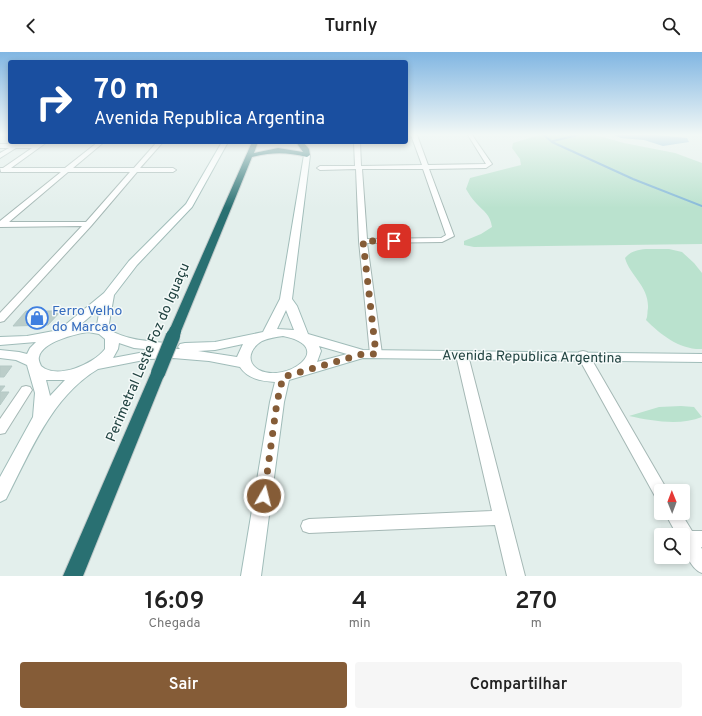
<!DOCTYPE html>
<html lang="pt">
<head>
<meta charset="utf-8">
<style>
  body { margin:0; font-family:Overpass,sans-serif; background:#f6f6f6; color:#222; height:100vh; display:flex; flex-direction:column; font-size:15px; white-space:nowrap }
  * { box-sizing:border-box; margin:0 }
  p { font-size:13px; color:#767676 }
  .icon { flex:none; width:22px; height:22px; fill:none; stroke:currentColor; stroke-width:2; stroke-linecap:round; stroke-linejoin:round }
  .map { position:relative; height:524px; overflow:hidden }
  .panel { display:flex; flex-direction:column; background:#fff; flex:1 }
  .panel>* { flex:none }
  .guide { position:absolute; left:8px; top:8px; width:400px; height:84px; border-radius:4px; box-shadow:0 2px 6px #0003; background:#1a4fa0; color:#fff; overflow:hidden }
  .needle { width:26px; rotate:359deg }
  .tools { position:absolute; left:654px; top:432px; display:grid; gap:8px }
  .tools a { display:grid; place-items:center; width:36px; height:36px; border-radius:4px; background:#fff; box-shadow:0 2px 6px #0003; font-size:20px }
  .pin { position:absolute; display:grid; place-items:center; width:34px; height:34px; color:#fff; margin:-17px; border-radius:8px; box-shadow:0 2px 6px #0006 }
  .me { position:absolute; width:44px; margin:-22px; rotate:8deg; stroke-linejoin:round; filter:drop-shadow(0 0 3px #0008) }
  .turn { display:flex; align-items:center; gap:14px; height:84px; padding:0 20px; font-size:18px }
  .turn .icon { width:52px; height:52px; stroke-width:2.5 }
  .turn b { display:block; font-size:28px; line-height:34px }
  .eta { display:flex; justify-content:space-evenly; align-items:center; height:68px; text-align:center }
  .eta b { font-size:24px; font-weight:600; line-height:28px }
  .button { display:flex; gap:8px; margin-top:auto; padding:8px 20px }
  .button a { flex:1; height:46px; border-radius:4px; background:#855c37; color:#fff; font-size:16px; font-weight:600; line-height:46px; text-align:center }
  .button a+a { background:#f6f6f6; color:#222 }
  header { display:flex; justify-content:space-between; align-items:center; height:52px; padding:0 20px; background:#fff; font-size:18px; font-weight:600 }
  .map>svg:first-child { display:block }
  .green { fill:#bae2ce }
  .water { fill:#86b9d9 }
  .lines { fill:none; stroke-linecap:round; stroke-linejoin:round }
  .stream { stroke:#86b9d9; stroke-width:2 }
  .building { fill:#bbcdc9; stroke:#b5c9c6 }
  .street-casing { stroke:#a5b8b5; stroke-width:2 }
  .secondary-casing { stroke:#a0bcb9; stroke-width:2 }
  .highway-casing { stroke:#c1caca; stroke-width:2 }
  .street { fill:#fff; fill-rule:evenodd }
  .secondary { fill:#fff; fill-rule:evenodd }
  .highway { fill:#297072; fill-rule:evenodd }
  .highway-bridge-far1-casing { stroke:#c1caca; stroke-width:14; stroke-linecap:butt }
  .highway-bridge-casing { stroke:#c1caca; stroke-width:16; stroke-linecap:butt }
  .highway-bridge-far1 { stroke:#297072; stroke-width:12 }
  .highway-bridge { stroke:#297072; stroke-width:14 }
  .route { stroke:#855c37; stroke-width:7; stroke-dasharray:0 12.6 }
  .labels { text-anchor:middle; stroke-width:3; stroke-linejoin:round; paint-order:stroke }
  .shop-label { font-size:14px; fill:#366cbe; stroke:#f5faf9; text-anchor:start }
  .street-label { font-size:14px; fill:#214341; stroke:#f5faf9 }
</style>
</head>
<body>
<header><svg class="icon" aria-label="back" viewBox="0 0 24 24"><path d="M15 5l-7 7 7 7"/></svg>Turnly<svg class="icon" aria-label="search" viewBox="0 0 24 24"><circle cx="10" cy="10" r="6"/><path d="M15 15l6 6"/></svg></header>
<div class="map">
<svg width="702" height="524" viewBox="0 0 702 524">
  <rect width="100%" height="100%" fill="#e3efec"/>
  <path class="green" d="M539 83H595L624 91 675 101 702 111V192L474 195 464 193V189L481 182 492 175C490 162 484 160 476 151 472 147 469 142 466 137L470 126 521 113 520 107 512 96 513 91Z
    M646 197H669L682 200 694 211 702 221V297C680 298 661 283 646 268 648 264 647 260 648 256 649 234 630 224 625 206 631 199 637 198 646 197Z
    M681 354 694 355 702 365C680 374 652 369 629 364L659 355Z"/>
  <path class="water" d="M614 83H656L687 86 689 90 663 94 644 88 621 86Z"/>
  <g class="lines">
    <path class="stream" d="M544 83 552 90 633 127 702 154
      M553 89 578 83"/>
  </g>
  <path class="building" d="M26 259H61L48 273 13 274Z
    M0 314H12L4 325H0Z
    M0 334H5L0 340H9L0 353Z"/>
  <g class="lines">
    <g class="street-casing">
      <path id="street" d="M411 83H417L428 113 486 112 468 83H472L492 112 486 116 429 117 454 184 442 190 367 191 382 302 380 305H372L370 302 359 189 356 117 320 118 317 116 320 114H355L354 90H360L361 114 422 113ZM362 117H423L446 183 441 186 367 187Z
        M40 90H47L11 116H65L98 90H104L73 116H134L157 90H163L140 116H173L176 118 173 120H137L91 174 4 269 0 270V261L82 174 0 175V169L61 120H1L0 116H3L32 96H16L0 106V101L9 96H0V92H37ZM68 120H130L86 170H9Z
        M462 299 466 300 468 303 525 524H507L495 473 309 481 303 479 301 474 303 469 309 467 492 459 456 303 458 300Z
        M583 299 587 300 589 303 666 436 667 439H661V447L656 446 577 303 579 300Z
        M26 334 30 335 32 338 5 381 0 382V367L22 335Z
        M665 461H681L692 479H702V495H701L702 497V521C689 516 683 496 683 483H677Z"/>
    </g>
    <g class="secondary-casing">
      <path id="secondary" d="M222 90H228L192 155 137 213 114 243 108 277C126 288 146 289 166 291L171 292 173 295 171 297H180L178 295 180 292 185 291 215 290 263 280 280 247 304 103 307 101 310 103 292 247 297 254 308 282 363 298 702 302V310L363 306 289 328 284 350 261 524H241L270 350 275 330C261 329 248 327 240 315L209 309 173 306 149 307 98 317C51 345 30 401 6 447L0 450V425L33 365 35 341 27 313 16 308 0 306V298L19 300 27 302 30 296 36 290 0 293V285L27 284 59 278 104 241 129 209 186 152ZM100 256 97 273H80ZM286 258 294 278 277 277ZM88 280 99 282 105 287V297C94 312 57 328 41 314 40 311 38 308 39 305 42 290 75 282 88 280ZM283 284C338 295 286 332 259 318 245 310 250 296 262 289 269 286 276 285 283 284ZM119 291 134 296 155 298 113 306 118 297ZM243 292 237 305 198 299 215 298ZM319 294 347 302 317 310 321 299ZM46 328H65L50 344Z"/>
    </g>
    <g class="highway-casing">
      <path id="highway" d="M252 90H258L254 101 278 96 303 100 296 90H303L309 97 310 103 307 105C286 100 273 100 252 105L181 279 179 282H171L169 279Z
        M158 316 163 318 165 321 83 524H63L151 321 153 318Z"/>
    </g>
    <use href="#street" class="street"/>
    <use href="#secondary" class="secondary"/>
    <use href="#highway" class="highway"/>
    <g class="highway-bridge-far1-casing">
      <path id="highway-bridge-far1" d="M173 285 175 279"/>
    </g>
    <g class="highway-bridge-casing">
      <path id="highway-bridge" d="M158 321 173 284"/>
    </g>
    <use href="#highway-bridge-far1" class="highway-bridge-far1"/>
    <use href="#highway-bridge" class="highway-bridge"/>
  </g>
  <linearGradient id="sky" x2="0" y2="1"><stop stop-color="#81b6e2"/><stop offset="0.53" stop-color="#f2f8f6"/><stop offset="1" stop-color="#f2f8f6" stop-opacity="0"/></linearGradient>
  <rect width="702" height="156" fill="url(#sky)"/>
  <g class="lines">
    <path class="route" d="M264 444 277 350 283 325 363 302H376L363 189H394"/>
  </g>
  <defs>
    <g id="shop-ring" transform="scale(1.15)"><circle r="9.5" fill="#f5faf9" stroke="#3f7fe0" stroke-width="1.5"/><path d="M-5-2.5h2.3a2.7 3.5 0 0 1 5.4 0H5L5.5 6h-11ZM-1.5-2.5h3a1.5 2.3 0 0 0-3 0Z" fill="#3f7fe0"/></g>
  </defs>
  <g fill-rule="evenodd">
    <use href="#shop-ring" x="37" y="266"/>
  </g>
  <g class="labels">
    <g class="shop-label">
      <text x="52" y="263">Ferro Velho<tspan x="52" dy="16">do Marcao</tspan></text>
    </g>
    <g class="street-label">
      <text transform="translate(147 300) rotate(-67)" y="5">Perimetral Leste Foz do Iguaçu</text>
      <text transform="translate(532 304) rotate(1)" y="5">Avenida Republica Argentina</text>
    </g>
  </g>
</svg>
<div class="tools">
<a><svg class="needle" viewBox="-14 -14 28 28"><path d="M0-13l5 13h-10z" fill="#e53935"/><path d="M0 13l5-13h-10z" fill="#767676"/></svg></a>
<a><svg class="icon" aria-label="search" viewBox="0 0 24 24"><circle cx="10" cy="10" r="6"/><path d="M15 15l6 6"/></svg></a>
</div>
<div class="pin" style="left:394px;top:189px;background:#d93025"><svg class="icon" aria-label="arrive" viewBox="0 0 24 24"><path d="M6 21V4h12l-3 4 3 4H6"/></svg></div>
<svg class="me" style="left:264px;top:444px" viewBox="-20 -20 40 40"><circle r="17" fill="#855c37" stroke="#fff" stroke-width="3"/><path d="M0-11L8 9 0 5-8 9z" fill="#fff"/></svg>
<div class="guide">
<div class="turn"><svg class="icon" aria-label="right" viewBox="0 0 24 24"><path d="M7 20v-9h11M14 6l5 5-5 5"/></svg><div><b>70 m</b>Avenida Republica Argentina</div></div>
</div>
</div>
<section class="panel">
<div class="eta">
<div><b>16:09</b><p>Chegada</p></div>
<div><b>4</b><p>min</p></div>
<div><b>270</b><p>m</p></div>
</div>
<div class="button"><a>Sair</a><a>Compartilhar</a></div>
</section>
</body>
</html>
